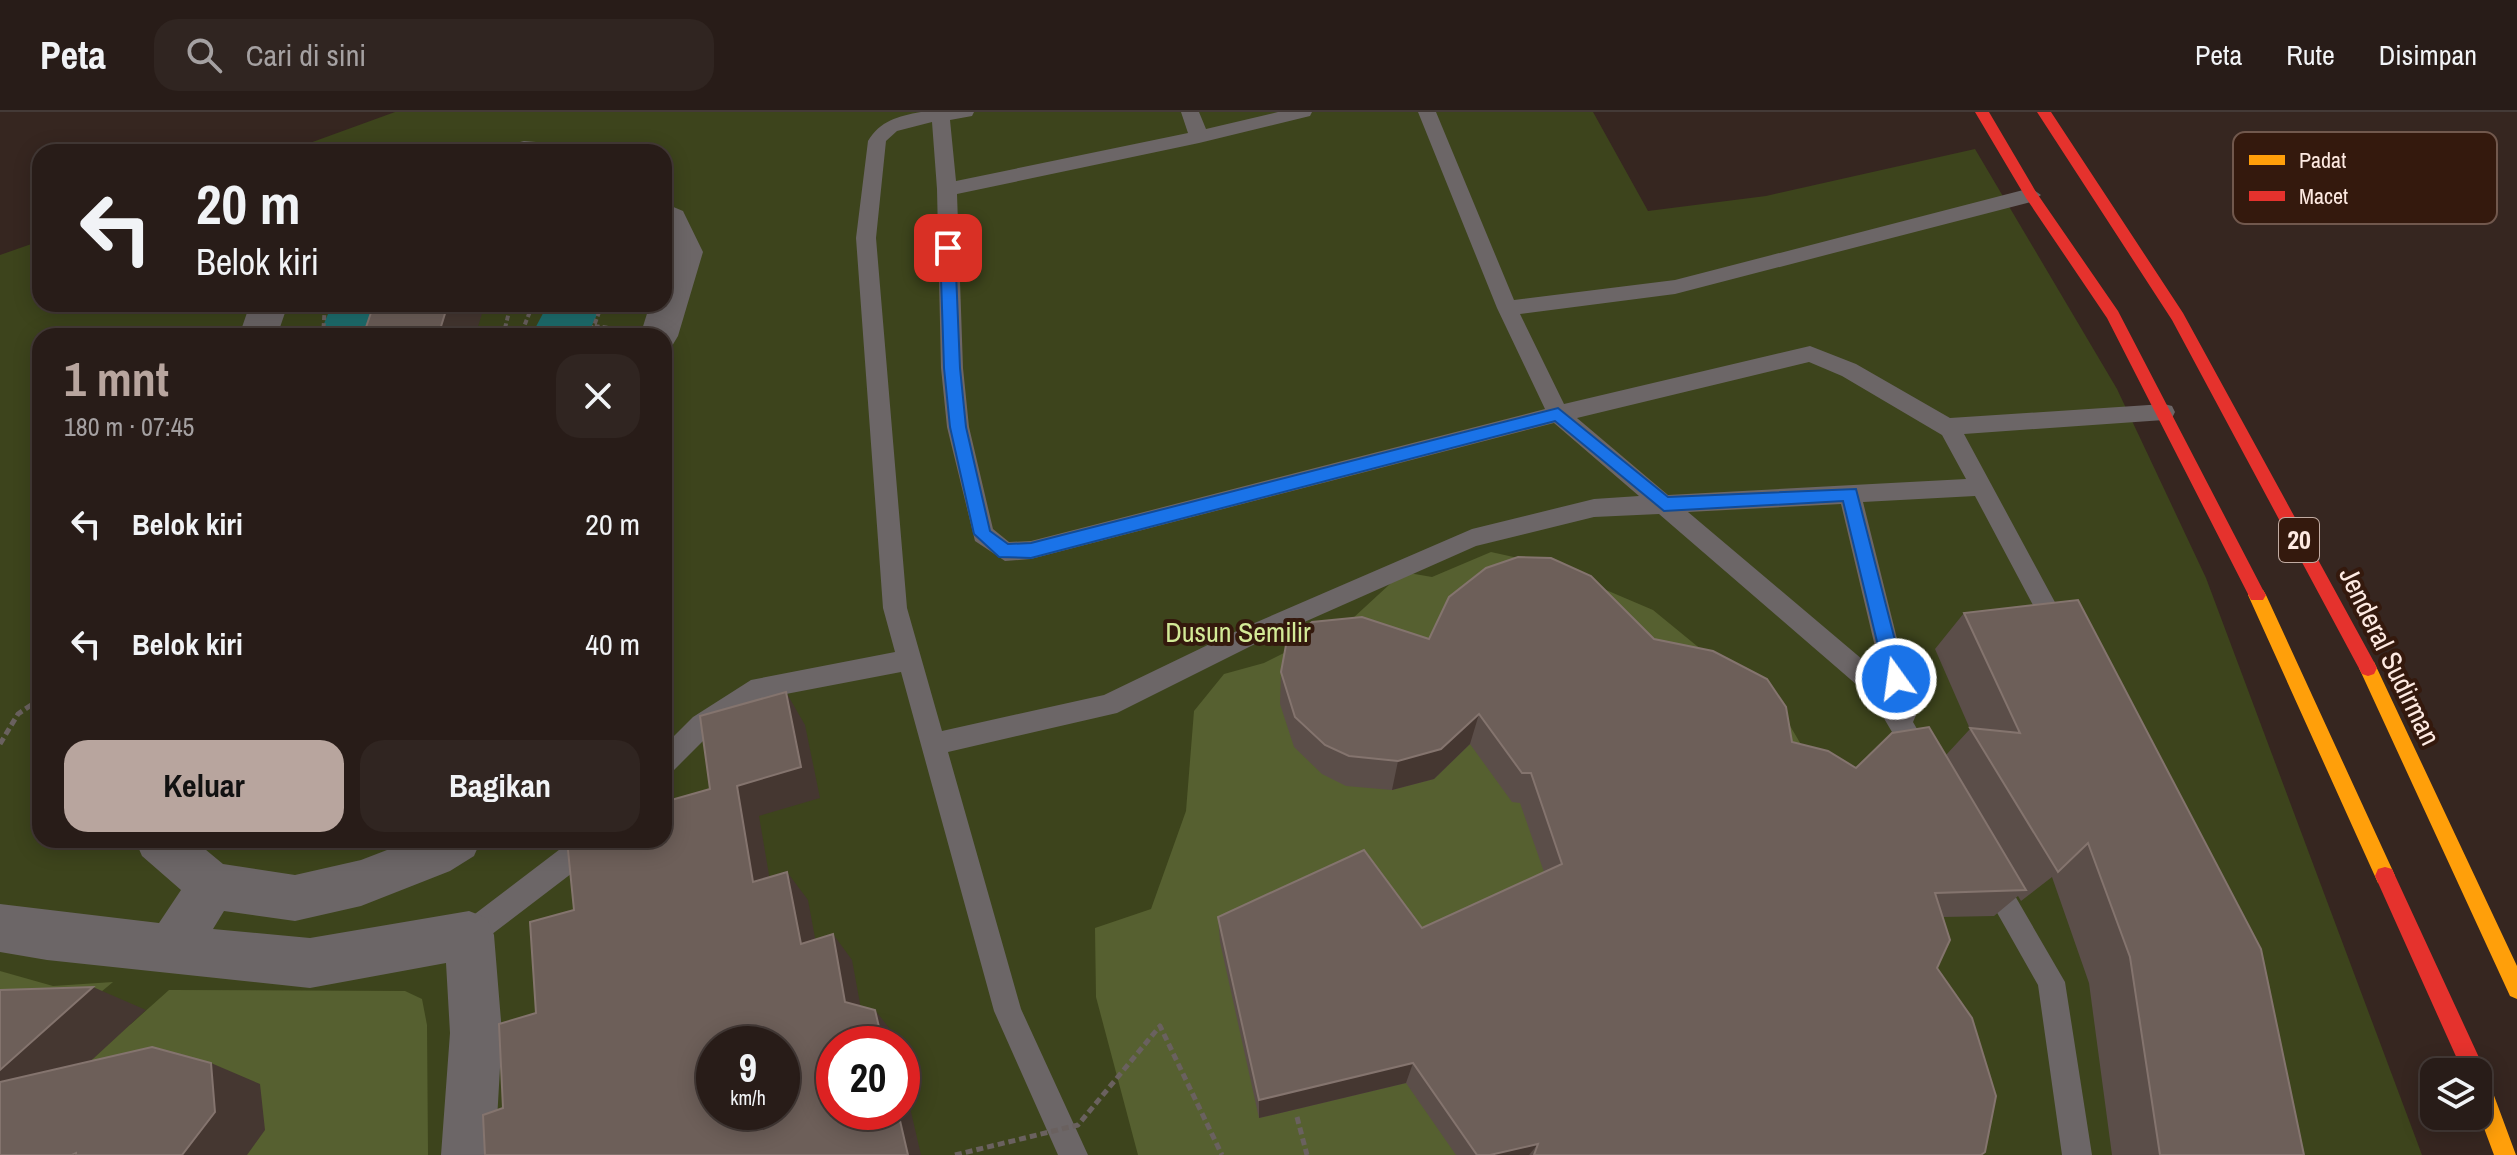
<!DOCTYPE html>
<html lang="id">
<head>
<meta charset="utf-8">
<style>
  body { margin:0; font-family:"Archivo Narrow",sans-serif; background:#302521; color:#f1f3f6; height:100vh; display:flex; flex-direction:column; font-size:30px; white-space:nowrap }
  * { box-sizing:border-box; margin:0 }
  p { font-size:26px; color:#a5a1a2 }
  .icon { flex:none; width:44px; height:44px; fill:none; stroke:currentColor; stroke-width:2; stroke-linecap:round; stroke-linejoin:round }
  .map { position:relative; flex:1; overflow:hidden }
  .panel { position:absolute; left:32px; top:216px; width:640px; height:520px; display:flex; flex-direction:column; background:#281c18; border-radius:24px; box-shadow:0 4px 20px #0003,0 0 0 2px #443a37 }
  .panel>* { flex:none }
  .guide { position:absolute; left:32px; top:32px; width:640px; height:168px; border-radius:24px; box-shadow:0 4px 20px #0003,0 0 0 2px #443a37; background:#281c18; color:#f1f3f6; overflow:hidden }
  .buttons { position:absolute; left:2420px; top:946px; display:grid; gap:16px }
  .buttons a { display:grid; place-items:center; width:72px; height:72px; border-radius:16px; background:#281c18; box-shadow:0 4px 20px #0003,0 0 0 2px #443a37; font-size:40px }
  .speed { position:absolute; left:696px; top:914px; display:flex; gap:16px; font-size:40px; font-weight:700; text-align:center }
  .speed>* { display:grid; place-content:center; width:104px; height:104px; border-radius:50%; background:#281c18; box-shadow:0 4px 20px #0003,0 0 0 2px #443a37; line-height:1 }
  .speed small { font-size:20px; font-weight:400 }
  .speed .limit { border:12px solid #d22; background:#fff; color:#111 }
  .pin { position:absolute; display:grid; place-items:center; width:68px; height:68px; color:#fff; margin:-34px; border-radius:16px; box-shadow:0 4px 12px #0006 }
  .me { position:absolute; width:88px; margin:-44px; rotate:346deg; stroke-linejoin:round; filter:drop-shadow(0 0 6px #0008) }
  .turn { display:flex; align-items:center; gap:28px; height:168px; padding:0 32px; font-size:36px }
  .turn .icon { width:104px; height:104px; stroke-width:2.5 }
  .turn b { display:block; font-size:56px; line-height:68px }
  .round { display:grid; place-items:center; flex:none; width:84px; height:84px; border-radius:24px; background:#302521 }
  .overview { display:flex; align-items:center; justify-content:space-between; height:136px; padding:0 32px }
  h1 { font-size:48px; font-weight:800; line-height:60px; color:#b8a59e }
  .action { display:flex; gap:16px; margin-top:auto; padding:16px 32px }
  .action a { flex:1; height:92px; border-radius:24px; background:#b8a59e; color:#111; font-size:32px; font-weight:800; line-height:92px; text-align:center }
  .action a+a { background:#302521; color:#f1f3f6 }
  ul { padding:0; list-style:none }
  li { display:flex; align-items:center; gap:24px; height:120px; padding:0 32px }
  li div { flex:1 }
  li b { display:block; font-size:30px }
  li em { font-style:normal }
  header { display:flex; align-items:center; gap:48px; box-sizing:border-box; height:112px; padding:0 40px; background:#281c18; border-bottom:2px solid #443a37 }
  header strong { font-size:38px }
  nav { display:flex; gap:44px; margin-inline-start:auto; font-size:28px }
  .search { width:560px; height:72px; background:#302521; display:flex; align-items:center; gap:20px; box-sizing:border-box; padding:0 28px; border-radius:24px; color:#a5a1a2; font-size:30px }
  .map>svg:first-child { display:block }
  .green { fill:#3d441c; fill-rule:evenodd }
  .forest { fill:#566030 }
  .lines { fill:none; stroke-linecap:round; stroke-linejoin:round }
  .canal { fill:#1e6e6e; fill-rule:evenodd }
  .path-far1 { stroke:#6a615f; stroke-width:4; stroke-dasharray:5 3; stroke-linecap:butt }
  .path { stroke:#6a615f; stroke-width:5; stroke-dasharray:7 4; stroke-linecap:butt }
  .lane { fill:#6c6667; fill-rule:evenodd }
  .street { fill:#6c6667; fill-rule:evenodd }
  .slow { fill:#ff9f0a; fill-rule:evenodd }
  .jam { fill:#e5322d; fill-rule:evenodd }
  .path-bridge { stroke:#6a615f; stroke-width:5; stroke-dasharray:7 4; stroke-linecap:butt }
  .wall { fill:#5b4e49 }
  .shaded-wall { fill:#453731 }
  .building { fill:#6d5f59; stroke:#84746e; stroke-width:2; fill-rule:evenodd }
  .route { fill:#1a73e8; stroke:#114b97; stroke-width:2 }
  .labels { text-anchor:middle; stroke-width:8; stroke-linejoin:round; paint-order:stroke }
  .shield { fill:#34190d; stroke:#c1aba2; stroke-width:2 }
  .shield-label { font-size:26px; font-weight:bold; fill:#feeae2 }
  .park-label { font-size:28px; fill:#d3ea97; stroke:#34190d }
  .street-label { font-size:28px; fill:#feeae2; stroke:#34190d }
  .key { fill:#34190d; stroke:#71584d; stroke-width:2 }
  .key-label { font-size:22px; fill:#feeae2 }
</style>
</head>
<body>
<header>
<strong>Peta</strong>
<div class="search"><svg class="icon" aria-label="search" viewBox="0 0 24 24"><circle cx="10" cy="10" r="6"/><path d="M15 15l6 6"/></svg>Cari di sini</div>
<nav><a>Peta</a><a>Rute</a><a>Disimpan</a></nav>
</header>
<div class="map">
<svg width="2517" height="1043" viewBox="0 0 2517 1043">
  <rect width="100%" height="100%" fill="#362620"/>
  <path class="green" d="M395 0H1593L1648 99 1766 84 1975 37 2117 277 2206 466 2422 1043H0V143L40 129V192H664V40H285ZM40 224H664V728H40ZM714 932H782V1000H714ZM834 932H902V1000H834Z"/>
  <path class="forest" d="M1491 440 1545 452 1653 498 1786 607 1917 829 1973 1043H1138L1096 885 1095 816 1151 797 1186 699 1194 599 1224 562 1264 551 1352 507 1403 460 1432 465Z
    M0 859 53 874 113 870 77 900 0 910Z
    M169 878 405 879 422 887 427 913 428 1043H247L0 976 131 912Z"/>
  <g class="lines">
    <path class="canal" d="M332 192H386L375 224H319Z
      M548 192H602L587 224H531Z"/>
    <path class="path-far1" d="M602 192 594 214 610 216
      M504 219 523 217 533 192
      M323 224 325 192
      M503 224 511 192
      M587 224 594 214"/>
    <path class="path" d="M0 632 18 602 40 587
      M1297 1005 1307 1043"/>
    <path class="lane" d="M921 0H974L972 4 950 8 956 69 1188 21 1181 0H1199L1206 17 1278 0H1312L1310 4 1199 31 957 82 963 256 969 315 993 417 1009 430 1031 429 1545 297 1497 196 1418 0H1436L1514 188 1675 168 2031 76 2041 83 2031 90 1675 182 1520 202 1564 292 1810 234 1856 252 1950 306 2164 292 2172 294 2175 300 2172 306 2164 308 1964 322 2070 518 2066 525 2058 528 2050 525 1975 384 1863 390 1916 603 1913 610 1934 646 1930 654 1921 657 1912 654 1872 586 1659 402 1594 405 1476 434 1259 530 1117 601 948 640 1021 897 1088 1043H1058L994 899 901 560 765 586 711 621 673 659 664 662V634L693 605 751 568 895 540 883 496 856 126 868 29C880 9 898 4 921 0ZM932 10 937 77 941 256 947 315 975 429 1005 449 1031 447 1554 311 1639 384 1594 387 1472 417 1243 516 1104 583 942 619 907 496 876 126 886 29 897 19ZM1809 250 1842 264 1942 323 1966 367 1668 383 1577 306ZM1841 392 1882 564 1688 400Z
      M572 728H603L584 752 479 832 469 836 459 832 455 823 459 814Z
      M1991 754 2000 758 2065 870 2092 1043H2062L2038 873 1978 767 1982 758Z"/>
    <path class="street" d="M524 29 560 32 565 40H507L512 32Z
      M664 91 683 99 703 140 678 224 672 234 664 236V224H640L650 192H664L667 140 664 134Z
      M250 192H288L277 224H239Z
      M135 728H194L223 752 295 763 361 748 413 728H481L474 744 450 759 361 794 295 809 224 799 213 817 310 826 469 799 487 806 494 823 502 921 495 1043H441L450 921 446 851 310 876 47 848 0 840V792L159 811 181 778 142 744Z"/>
    <path class="slow" d="M2257 476 2263 478 2266 483 2392 757 2395 764 2392 771 2385 773 2378 771 2248 483 2251 478Z
      M2368 548 2374 550 2517 854V887L2510 884 2359 556 2362 550Z
      M2478 959 2486 962 2516 1043H2494L2478 1000Z"/>
    <path class="jam" d="M1975 0H1989L2036 80 2118 199 2263 478 2266 483 2263 488H2251L2107 206 2026 86Z
      M2037 0H2051L2183 201 2374 550 2377 556 2374 562 2368 564 2362 562 2172 208Z
      M2385 755 2392 757 2482 952 2485 960 2482 968 2478 969V960H2463L2375 764 2378 757Z"/>
    <path class="path-bridge" d="M955 1043 1078 1013 1160 914 1222 1043"/>
  </g>
  <path class="wall" d="M1964 501 2304 1043H2112L2089 871 2052 765 2021 789 2018 784 1994 804 1943 805 1937 856 1981 1043H1456L1406 971 1259 1006 1220 830 1218 805 1422 816 1544 760 1520 691 1512 690 1470 632 1434 667 1392 678 1346 674 1322 662 1294 635 1280 592 1281 560 1429 527H1654L1792 630 1856 656 1946 643 1970 617 1935 537Z"/>
  <path class="shaded-wall" d="M448 192H485L475 224H438Z
    M786 580 805 613 820 686 759 704 775 798 753 770 737 674Z
    M1479 602 1470 632 1434 667 1392 678 1398 649Z
    M787 760 808 788 821 858 801 832Z
    M833 822 852 848 864 913 845 890Z
    M93 875 146 898 42 994 0 980V958Z
    M875 898 893 921 895 932H883Z
    M211 951 260 972 265 1018 247 1043H182Z
    M1413 951 1406 971 1259 1006V988Z
    M902 961 921 1043H908L898 1000H902Z
    M1538 1032 1529 1043H1490Z"/>
  <path class="building" d="M374 192H448L438 224H363Z
    M1518 445 1551 446 1591 464 1654 527 1713 539 1767 567 1786 595 1792 630 1828 639 1856 656 1892 621 1929 615 2026 778 1935 781 1950 828 1937 856 1972 906 1996 984 1985 1040 1981 1043H1534L1538 1032 1490 1043H1477L1413 951 1259 988 1218 805 1364 738 1422 816 1562 752 1531 661H1522L1479 602 1441 637 1398 649 1349 644 1325 633 1295 605 1281 560 1286 533 1312 510 1362 505 1429 527 1449 485 1486 456Z
    M2078 488 2261 837 2304 1043H2160L2130 845 2088 731 2058 760 1970 616 2020 621 1964 501Z
    M786 580 801 655 737 674 753 770 787 760 801 832 833 822 845 890 875 898 883 932H834V1000H898L908 1043H485L483 1003 503 996 499 912 536 901 530 810 574 798 567 728H664V690L710 677 700 604ZM714 932H782V1000H714Z
    M93 875 0 958V878Z
    M152 935 211 951 215 1000 182 1043H76V1041L72 1043H0V970Z"/>
  <path class="route" d="M948 131 955 136 960 256 966 315 990 419 1008 432 1031 431 1558 296 1668 385 1856 377 1905 567 1902 572H1889L1886 567 1843 389 1664 399 1555 309 1031 446 999 445 974 422 950 315 944 256 940 136Z"/>
  <g class="labels">
    <rect class="shield" x="2279" y="406" width="40" height="44" rx="6"/>
    <g class="shield-label">
      <text x="2299" y="437">20</text>
    </g>
    <g class="park-label">
      <text x="1238" y="530">Dusun Semilir</text>
    </g>
    <g class="street-label">
      <text transform="translate(2390 544) rotate(64)" y="10">Jenderal Sudirman</text>
    </g>
  </g>
  <rect x="2233" y="20" width="264" height="92" rx="12" class="key"/>
  <rect x="2249" y="43" width="36" height="10" fill="#ff9f0a"/>
  <rect x="2249" y="79" width="36" height="10" fill="#e5322d"/>
  <g class="key-label">
    <text x="2299" y="56">Padat</text>
    <text x="2299" y="92">Macet</text>
  </g>
</svg>
<div class="buttons">
<a><svg class="icon" aria-label="layers" viewBox="0 0 24 24"><path d="M12 4l9 5-9 5-9-5zM3 14l9 5 9-5"/></svg></a>
</div>
<div class="speed"><div>9<small>km/h</small></div><div class="limit">20</div></div>
<div class="pin" style="left:948px;top:136px;background:#d93025"><svg class="icon" aria-label="arrive" viewBox="0 0 24 24"><path d="M6 21V4h12l-3 4 3 4H6"/></svg></div>
<svg class="me" style="left:1896px;top:567px" viewBox="-20 -20 40 40"><circle r="17" fill="#1a73e8" stroke="#fff" stroke-width="3"/><path d="M0-11L8 9 0 5-8 9z" fill="#fff"/></svg>
<div class="guide">
<div class="turn"><svg class="icon" aria-label="left" viewBox="0 0 24 24"><path d="M17 20v-9H6M10 6l-5 5 5 5"/></svg><div><b>20 m</b>Belok kiri</div></div>
</div>
<section class="panel">
<div class="overview"><div><h1>1 mnt</h1><p>180 m · 07:45</p></div><a class="round"><svg class="icon" aria-label="close" viewBox="0 0 24 24"><path d="M6 6l12 12M18 6L6 18"/></svg></a></div>
<ul>
<li><svg class="icon" aria-label="left" viewBox="0 0 24 24"><path d="M17 20v-9H6M10 6l-5 5 5 5"/></svg><div><b>Belok kiri</b></div><em>20 m</em></li>
<li><svg class="icon" aria-label="left" viewBox="0 0 24 24"><path d="M17 20v-9H6M10 6l-5 5 5 5"/></svg><div><b>Belok kiri</b></div><em>40 m</em></li>
</ul>
<div class="action"><a>Keluar</a><a>Bagikan</a></div>
</section>
</div>
</body>
</html>
